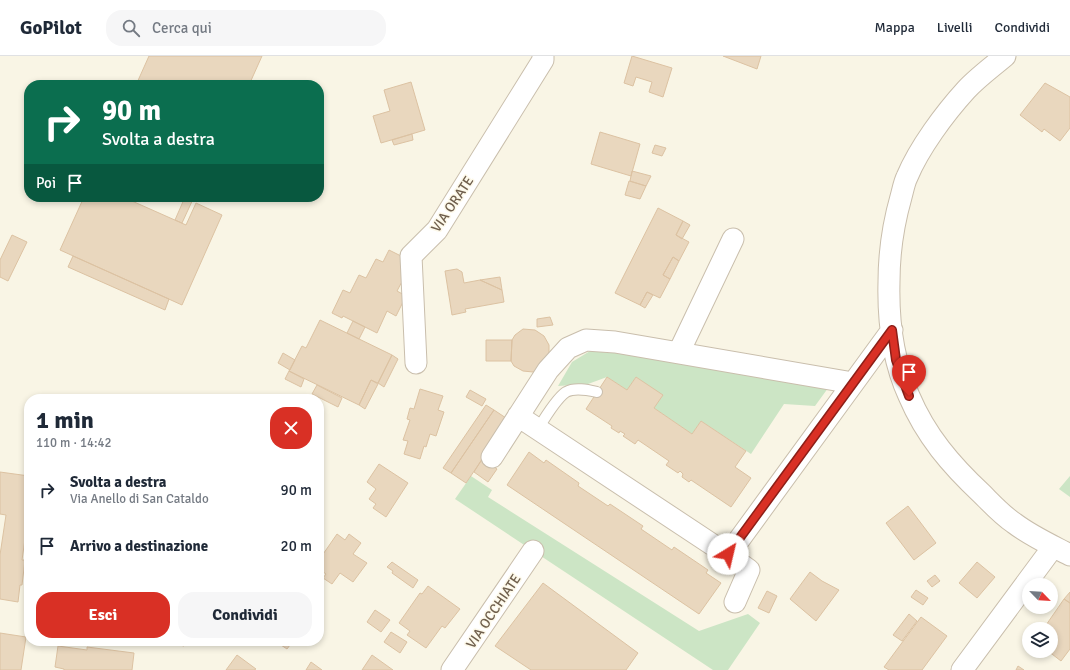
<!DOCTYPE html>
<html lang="it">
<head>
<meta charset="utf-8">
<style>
  body { margin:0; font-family:Signika,sans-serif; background:#f6f6f7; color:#1f2937; height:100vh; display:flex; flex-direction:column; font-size:15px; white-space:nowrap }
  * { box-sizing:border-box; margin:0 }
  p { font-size:13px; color:#747a83 }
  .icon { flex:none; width:22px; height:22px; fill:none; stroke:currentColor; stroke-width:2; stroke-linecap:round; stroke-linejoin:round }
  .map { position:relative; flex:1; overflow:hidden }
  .sheet { position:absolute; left:24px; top:338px; width:300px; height:252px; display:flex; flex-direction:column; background:#fff; border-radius:16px; box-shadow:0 2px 6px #0003 }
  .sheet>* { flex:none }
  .guide { position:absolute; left:24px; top:24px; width:300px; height:122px; border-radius:16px; box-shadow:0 2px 6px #0003; background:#0b6e4f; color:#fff; overflow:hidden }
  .needle { width:26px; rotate:115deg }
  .fabs { position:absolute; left:1022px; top:522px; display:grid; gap:8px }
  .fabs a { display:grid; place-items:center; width:36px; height:36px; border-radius:50%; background:#fff; box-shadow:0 2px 6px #0003; font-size:20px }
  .pin { position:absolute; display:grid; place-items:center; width:34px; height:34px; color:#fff; margin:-41px -17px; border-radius:50% 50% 50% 0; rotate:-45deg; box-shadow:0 0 4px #0007 }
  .pin .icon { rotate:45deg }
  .me { position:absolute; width:44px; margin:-22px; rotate:36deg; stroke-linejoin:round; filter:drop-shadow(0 0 3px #0008) }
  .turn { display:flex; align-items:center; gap:14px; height:84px; padding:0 12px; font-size:18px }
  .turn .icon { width:52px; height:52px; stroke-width:2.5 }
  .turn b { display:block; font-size:28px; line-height:34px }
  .then { display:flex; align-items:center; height:38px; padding:0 12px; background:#0003; gap:8px; font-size:15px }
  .round { display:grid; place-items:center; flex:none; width:42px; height:42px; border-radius:16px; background:#f6f6f7 }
  .head { display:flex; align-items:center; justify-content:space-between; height:68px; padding:0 12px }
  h1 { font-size:24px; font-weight:700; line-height:30px }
  .action { display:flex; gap:8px; margin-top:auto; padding:8px 12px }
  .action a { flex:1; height:46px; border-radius:16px; background:#d93025; color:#fff; font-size:16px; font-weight:700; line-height:46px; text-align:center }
  .action a+a { background:#f6f6f7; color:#1f2937 }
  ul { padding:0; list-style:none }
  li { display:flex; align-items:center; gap:12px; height:56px; padding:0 12px }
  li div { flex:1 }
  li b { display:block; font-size:15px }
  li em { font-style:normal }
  header { display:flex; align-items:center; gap:24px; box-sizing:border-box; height:56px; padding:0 20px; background:#fff; border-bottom:1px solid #e0e1e3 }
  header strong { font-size:19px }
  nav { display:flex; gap:22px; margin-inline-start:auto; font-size:14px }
  .search { width:280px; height:36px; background:#f6f6f7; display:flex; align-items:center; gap:10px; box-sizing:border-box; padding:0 14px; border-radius:16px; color:#747a83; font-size:15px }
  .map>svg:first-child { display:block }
  .green { fill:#cce5c5 }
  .building { fill:#e9d7be; stroke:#dcc2a2 }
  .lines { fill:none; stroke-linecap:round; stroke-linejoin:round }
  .lane-casing { stroke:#c9beac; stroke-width:12 }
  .street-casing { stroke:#c9beac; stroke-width:23 }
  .lane { stroke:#fff; stroke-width:10 }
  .street { stroke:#fff; stroke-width:21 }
  .route-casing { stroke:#8d1f18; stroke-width:10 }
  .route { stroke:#d93025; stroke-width:7 }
  .labels { text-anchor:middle; stroke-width:3; stroke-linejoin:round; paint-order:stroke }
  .street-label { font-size:14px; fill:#6f5f4d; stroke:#fdf9ea }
</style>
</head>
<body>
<header>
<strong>GoPilot</strong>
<div class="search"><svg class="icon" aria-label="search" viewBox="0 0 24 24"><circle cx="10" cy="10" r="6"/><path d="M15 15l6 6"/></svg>Cerca qui</div>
<nav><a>Mappa</a><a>Livelli</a><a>Condividi</a></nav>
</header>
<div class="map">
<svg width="1070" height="614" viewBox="0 0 1070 614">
  <rect width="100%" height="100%" fill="#f9f5e5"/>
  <path class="green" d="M590 295 610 296 831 328 815 350 784 348 751 398 701 365 692 378 654 352 662 339 636 321 627 334 607 321 588 328 558 330 572 306Z
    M471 420 492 434 488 441 699 575 748 558 760 567 728 614H713L455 443Z
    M1070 420V441L1059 433Z"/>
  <path class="building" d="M149 0H262L249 29H136Z
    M632 0 672 12 663 41 649 36 652 26 636 21 633 30 624 27Z
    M723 0H761L757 13Z
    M411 26 425 74 381 87 373 60 390 55 384 34Z
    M1045 27 1070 41V72L1060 85 1044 73 1042 76 1020 59Z
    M600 76 640 88 631 120 591 108Z
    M412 78 413 84 394 89 392 84Z
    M655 89 666 92 662 100 652 97Z
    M632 115 651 120 646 130 630 125Z
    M629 125 646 130 640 143 625 139Z
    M84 141H123L186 169 196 147 222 159 182 249 60 194Z
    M185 141H194L182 167 175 164Z
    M658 152 683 165 676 179 689 186 679 205 673 201 663 219 670 223 660 242 647 236 640 249 615 237Z
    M683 165 690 169 682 183 676 179Z
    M12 179 27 186 8 225 0 221V204Z
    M389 194 409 204 406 218 397 235 406 240 396 260 387 255 377 277 343 260 342 262 332 257 343 234 350 237 359 219 366 222 376 203 383 206Z
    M73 200 169 243 165 254 68 211Z
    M673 201 679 205 670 223 663 219Z
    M457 213 462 216 464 227 480 224 502 234 504 246 465 253 466 256 452 259 445 215Z
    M500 221 502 234 480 224Z
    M647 236 653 239 645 252 640 249Z
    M550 261 553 269 537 271V263Z
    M320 264 392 299 378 327 371 324 359 349 289 315 302 290 306 292Z
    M353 265 365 271 359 283 347 277Z
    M523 273 535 274 544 280 549 289V301L543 310 533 316 523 315 514 310 511 305 512 284 515 279Z
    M486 284H512L511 305H486Z
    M283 297 295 304 290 314 278 307Z
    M392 299 398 303 384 331 378 327Z
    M289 315 304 323 301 331 285 323Z
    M607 321 627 334 636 321 663 339 654 352 692 378 701 365 746 395 735 411 751 422 731 451 691 424 689 426 682 421 683 418 680 415 678 417 666 409 669 405 638 384 635 388 623 380 625 378 620 375 619 377 611 372 612 370 586 353Z
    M371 324 378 328 365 353 359 349Z
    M317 329 342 342 338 351 312 338Z
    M420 333 443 340 438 354 444 356 436 380 430 378 426 391 424 390 420 403 404 398 408 385 403 384 410 364 407 363 410 352 414 353Z
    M470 334 486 343 482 350 466 341Z
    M486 349 494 354 451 417 443 412Z
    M494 354 509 364 466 427 451 417Z
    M529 396 544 407 546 404 579 427 578 430 608 450 610 448 643 470 641 473 672 494 674 491 708 514 706 517 721 527 699 558 507 429Z
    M482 403 497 413 488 426 474 416Z
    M379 408 408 427 386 461 373 452 376 448 369 443 376 433 367 426Z
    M0 416 29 420V463L28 462 22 504H25L22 529H20L18 546 0 543V499L6 459 0 458Z
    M908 450 936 487 914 504 886 467Z
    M337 478 345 484 349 478 361 487 353 498 367 507 353 526 340 517 332 528 323 522 326 518 319 513V504Z
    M392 506 418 524 413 532 392 517 393 515 387 511Z
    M977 506 995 521 977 542 959 527Z
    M810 516 822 525 839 534 816 565 790 543Z
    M935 519 940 525 932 531 927 525Z
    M543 527 638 597 626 614H531L495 590Z
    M428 530 460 553 445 572 442 570 426 592 407 579 410 575 399 567 420 537 422 538Z
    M916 534 928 542 923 549 911 541Z
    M767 535 777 540 769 557 758 552Z
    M1070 536V547L1064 543Z
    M1064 543 1070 547V593L1061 605 1048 595H1051V573H1037L1040 569 1044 572Z
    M375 554 390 564 381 576 367 566Z
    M909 558 917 565 902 585 893 579Z
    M921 561 947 580 922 614H889L884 611Z
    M391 576 407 586 400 597 384 586Z
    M0 577 26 581 21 614H0Z
    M177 585H185L184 590 176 588Z
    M275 585H293L287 593Z
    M58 590 87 594V591L134 597 132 614H64V613L55 611Z
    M237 599 256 613 254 614H226Z
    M372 599 393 614H362Z
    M311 606 322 614H306Z
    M1018 610 1024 614H1016Z"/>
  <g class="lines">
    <g class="lane-casing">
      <path id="lane" d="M538 373C544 363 557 342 566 336 575 331 588 334 597 336"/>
    </g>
    <g class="street-casing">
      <path id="street" d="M1005 0C992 11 977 22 966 34 945 57 919 92 907 121 904 127 903 134 901 141 893 169 889 197 889 226 888 264 893 305 909 340 926 380 951 409 982 438 992 448 1002 459 1014 467 1031 480 1051 489 1070 499
        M679 296 733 183
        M416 307 411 200 437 174 543 4V0
        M518 360 728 499 749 514 735 546
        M492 401 548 314 568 292 586 284 615 286 853 327
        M728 499 892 274
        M452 614 533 495
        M962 614 1053 491"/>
    </g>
    <use href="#lane" class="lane"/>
    <use href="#street" class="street"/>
  </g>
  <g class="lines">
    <g class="route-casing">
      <path id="route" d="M728 498 892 274 896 304 909 340"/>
    </g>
    <use href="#route" class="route"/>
  </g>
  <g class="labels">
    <g class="street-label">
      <text transform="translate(452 148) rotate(-56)" y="5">VIA ORATE</text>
      <text transform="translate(493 555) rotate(-56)" y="5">VIA OCCHIATE</text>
    </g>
  </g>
</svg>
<div class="fabs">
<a><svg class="needle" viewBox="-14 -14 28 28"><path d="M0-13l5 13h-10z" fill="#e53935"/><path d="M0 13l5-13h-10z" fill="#747a83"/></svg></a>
<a><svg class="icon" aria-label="layers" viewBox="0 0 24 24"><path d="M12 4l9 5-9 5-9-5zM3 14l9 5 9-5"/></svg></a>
</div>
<div class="pin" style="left:909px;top:340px;background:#d93025"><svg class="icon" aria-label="arrive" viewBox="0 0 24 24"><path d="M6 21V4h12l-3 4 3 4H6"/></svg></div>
<svg class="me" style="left:728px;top:498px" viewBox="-20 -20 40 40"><circle r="19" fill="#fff"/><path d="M0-13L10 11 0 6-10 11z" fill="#d93025"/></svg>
<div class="guide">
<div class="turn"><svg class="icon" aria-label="right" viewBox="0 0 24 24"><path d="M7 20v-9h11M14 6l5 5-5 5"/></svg><div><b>90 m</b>Svolta a destra</div></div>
<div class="then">Poi<svg class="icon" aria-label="arrive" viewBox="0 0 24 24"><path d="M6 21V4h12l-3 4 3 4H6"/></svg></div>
</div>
<section class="sheet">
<div class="head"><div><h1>1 min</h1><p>110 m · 14:42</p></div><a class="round" style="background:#d93025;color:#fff"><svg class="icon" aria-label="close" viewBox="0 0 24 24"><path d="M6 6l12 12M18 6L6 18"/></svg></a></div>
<ul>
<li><svg class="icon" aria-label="right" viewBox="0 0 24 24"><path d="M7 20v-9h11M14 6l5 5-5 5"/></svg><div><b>Svolta a destra</b><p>Via Anello di San Cataldo</p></div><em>90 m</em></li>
<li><svg class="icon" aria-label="arrive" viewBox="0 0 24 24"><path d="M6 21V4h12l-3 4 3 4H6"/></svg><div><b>Arrivo a destinazione</b></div><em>20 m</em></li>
</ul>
<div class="action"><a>Esci</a><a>Condividi</a></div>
</section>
</div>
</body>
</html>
